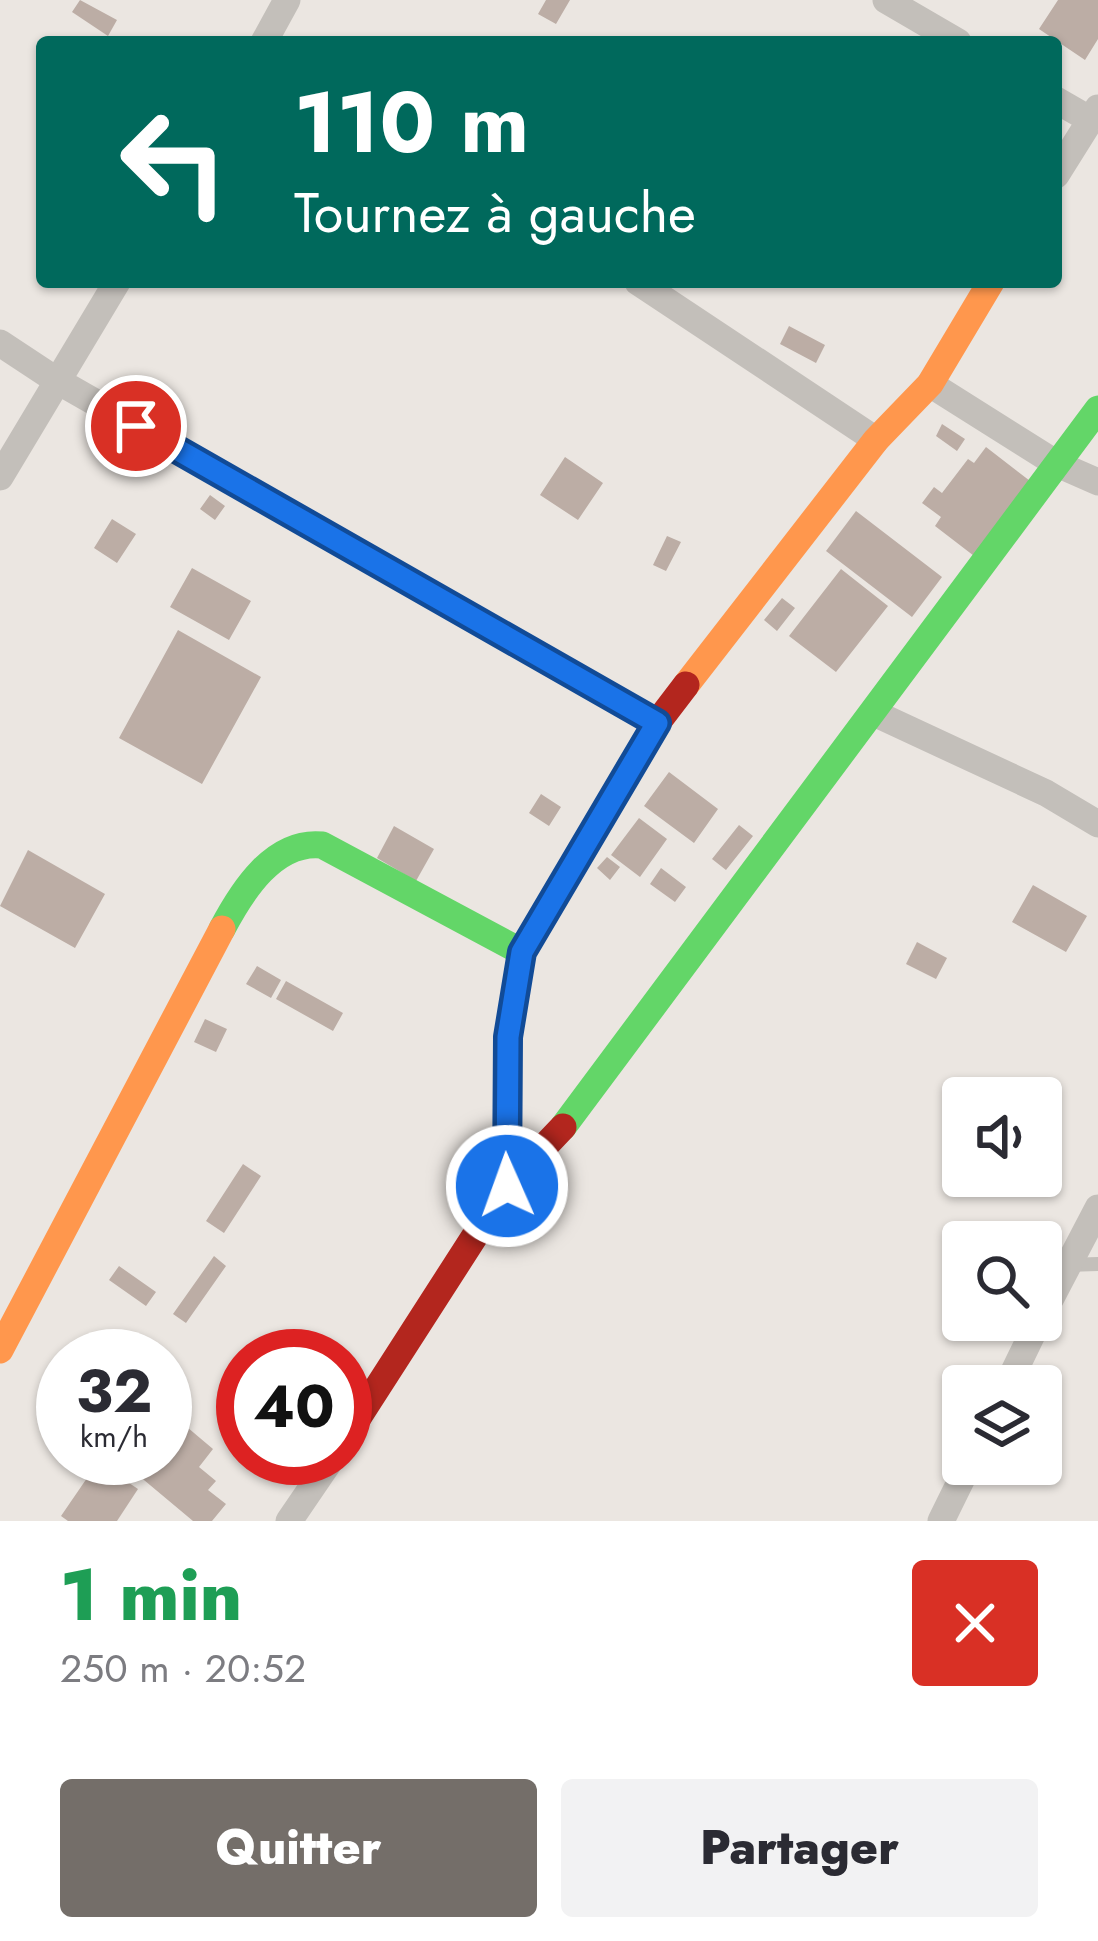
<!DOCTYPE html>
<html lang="fr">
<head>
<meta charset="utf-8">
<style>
  body { margin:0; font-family:Jost,sans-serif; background:#f2f2f3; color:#2b2b33; height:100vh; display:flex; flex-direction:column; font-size:45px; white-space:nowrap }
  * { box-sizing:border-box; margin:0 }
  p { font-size:39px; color:#7c7c81 }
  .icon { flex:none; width:66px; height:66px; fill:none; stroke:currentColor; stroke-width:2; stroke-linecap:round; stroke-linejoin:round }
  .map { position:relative; height:1521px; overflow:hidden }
  .details { display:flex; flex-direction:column; background:#fff; flex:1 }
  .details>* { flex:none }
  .banner { position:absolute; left:36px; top:36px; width:1026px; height:252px; border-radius:12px; box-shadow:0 3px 9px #0004; background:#00695c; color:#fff; overflow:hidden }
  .fabs { position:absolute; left:942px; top:1077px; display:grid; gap:24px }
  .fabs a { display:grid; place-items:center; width:120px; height:120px; border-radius:12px; background:#fff; box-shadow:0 3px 9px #0004; font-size:60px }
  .speed { position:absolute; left:36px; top:1329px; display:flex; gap:24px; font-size:60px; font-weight:700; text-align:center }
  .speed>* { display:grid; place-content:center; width:156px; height:156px; border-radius:50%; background:#fff; box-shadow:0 3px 9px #0004; line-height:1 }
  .speed small { font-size:30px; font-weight:400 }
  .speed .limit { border:18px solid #d22; background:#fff; color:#111 }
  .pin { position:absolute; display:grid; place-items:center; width:102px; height:102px; color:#fff; margin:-51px; border:6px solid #fff; border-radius:50%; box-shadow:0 3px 12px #0007 }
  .me { position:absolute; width:132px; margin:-66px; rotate:358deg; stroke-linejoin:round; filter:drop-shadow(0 0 9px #0008) }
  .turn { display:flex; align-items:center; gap:42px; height:252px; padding:0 60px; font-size:54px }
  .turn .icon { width:156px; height:156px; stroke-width:2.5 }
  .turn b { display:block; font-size:84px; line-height:102px }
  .round { display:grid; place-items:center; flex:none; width:126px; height:126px; border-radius:12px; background:#f2f2f3 }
  .overview { display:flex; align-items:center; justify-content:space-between; height:204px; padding:0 60px }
  h1 { font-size:72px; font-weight:800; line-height:90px; color:#1e9e55 }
  .button { display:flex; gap:24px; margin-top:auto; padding:24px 60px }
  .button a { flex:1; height:138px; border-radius:12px; background:#746e69; color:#fff; font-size:48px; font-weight:800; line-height:138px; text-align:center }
  .button a+a { background:#f2f2f3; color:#2b2b33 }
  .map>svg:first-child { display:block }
  .building { fill:#bcada5 }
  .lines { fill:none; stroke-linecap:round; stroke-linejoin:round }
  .lane { stroke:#c3bfba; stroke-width:14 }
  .street { stroke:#c3bfba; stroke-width:27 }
  .fast { stroke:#63d668; stroke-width:27 }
  .slow { stroke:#ff974d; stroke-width:27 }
  .jam { stroke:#b3261e; stroke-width:27 }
  .route-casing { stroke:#114b97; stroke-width:30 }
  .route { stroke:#1a73e8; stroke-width:21 }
</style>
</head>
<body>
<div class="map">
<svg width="1098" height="1521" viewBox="0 0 1098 1521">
  <rect width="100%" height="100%" fill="#ebe6e1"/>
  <path class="building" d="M80 0 117 20 108 36 72 12Z
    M546 0H570L556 24 538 14Z
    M1058 0H1098V39L1085 60 1039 29Z
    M789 326 825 345 816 363 780 344Z
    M942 424 965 439 957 451 936 436Z
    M986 447 1034 484 978 559 935 526 941 517 922 503 934 487 942 493 968 459 974 463Z
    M565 457 603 483 578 520 540 495Z
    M210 495 225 506 215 520 200 509Z
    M856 511 942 577 912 617 826 551Z
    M112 519 136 534 117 563 94 548Z
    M667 536 681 542 666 571 653 565Z
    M192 568 251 601 229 640 170 607Z
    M841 569 888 606 836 672 789 636Z
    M782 598 795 608 777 631 764 620Z
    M178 630 261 677 202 784 119 738Z
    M669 772 718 809 694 843 644 806Z
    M541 794 561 807 549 826 529 813Z
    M639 818 667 839 640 877 611 855Z
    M739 825 753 836 726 870 712 859Z
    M394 826 434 849 416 881 377 858Z
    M28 850 105 894 75 948 0 906Z
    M607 857 620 867 610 880 597 868Z
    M661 868 686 887 675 902 650 884Z
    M1033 885 1087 916 1066 952 1012 922Z
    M917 942 947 958 936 979 906 964Z
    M257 966 281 980 271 998 246 984Z
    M286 981 343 1013 333 1031 276 999Z
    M205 1019 227 1029 216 1052 194 1042Z
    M243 1164 261 1176 224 1233 206 1221Z
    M214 1256 226 1266 186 1323 173 1314Z
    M119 1266 156 1292 146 1306 109 1280Z
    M181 1422 213 1449 199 1467 216 1481 208 1490 226 1504 212 1521H193L138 1475 152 1458H165V1442Z
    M254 1458H278L265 1476 250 1464Z
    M98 1462 138 1489 117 1521H68L61 1516Z"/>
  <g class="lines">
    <path class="lane" d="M1066 1265 1098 1264"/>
    <path class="street" d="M886 0 958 42
      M264 42 287 0
      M1056 100 1089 119
      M1056 175 1098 108
      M638 282 876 440
      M0 343 56 380 657 723
      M930 384 1057 464 1098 482
      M0 477 117 282
      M874 713 1046 793 1098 824
      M1041 1317 1098 1208
      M1007 1386 1039 1320
      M289 1521 332 1458
      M941 1521 969 1464"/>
    <path class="fast" d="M222 929C242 891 274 840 322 845L522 952
      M563 1127 1098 409"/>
    <path class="slow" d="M686 685 876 440 930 384 991 282
      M0 1350 222 929"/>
    <path class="jam" d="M507 1186 508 1037 522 952 657 723 686 685
      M345 1438 507 1186 563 1127"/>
  </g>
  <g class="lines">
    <g class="route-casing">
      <path id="route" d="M136 426 657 723 522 952 508 1037 507 1186"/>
    </g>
    <use href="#route" class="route"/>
  </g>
</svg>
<div class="fabs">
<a><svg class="icon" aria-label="sound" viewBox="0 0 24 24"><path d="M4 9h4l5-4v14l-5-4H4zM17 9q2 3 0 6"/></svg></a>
<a><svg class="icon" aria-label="search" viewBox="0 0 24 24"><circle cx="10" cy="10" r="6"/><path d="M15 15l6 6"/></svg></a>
<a><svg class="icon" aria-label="layers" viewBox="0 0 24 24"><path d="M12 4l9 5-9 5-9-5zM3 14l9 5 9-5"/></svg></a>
</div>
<div class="speed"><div>32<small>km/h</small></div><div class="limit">40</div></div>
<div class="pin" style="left:136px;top:426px;background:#d93025"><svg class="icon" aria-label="arrive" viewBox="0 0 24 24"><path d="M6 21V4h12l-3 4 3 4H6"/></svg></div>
<svg class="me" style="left:507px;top:1186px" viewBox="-20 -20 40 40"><circle r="17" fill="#1a73e8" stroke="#fff" stroke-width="3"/><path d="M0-11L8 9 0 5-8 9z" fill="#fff"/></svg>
<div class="banner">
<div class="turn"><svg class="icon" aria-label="left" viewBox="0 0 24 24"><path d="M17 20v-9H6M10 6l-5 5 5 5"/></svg><div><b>110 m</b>Tournez à gauche</div></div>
</div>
</div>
<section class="details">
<div class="overview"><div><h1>1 min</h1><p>250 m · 20:52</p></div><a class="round" style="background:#d93025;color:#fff"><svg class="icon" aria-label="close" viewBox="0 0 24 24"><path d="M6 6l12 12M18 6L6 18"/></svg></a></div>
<div class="button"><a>Quitter</a><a>Partager</a></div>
</section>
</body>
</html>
